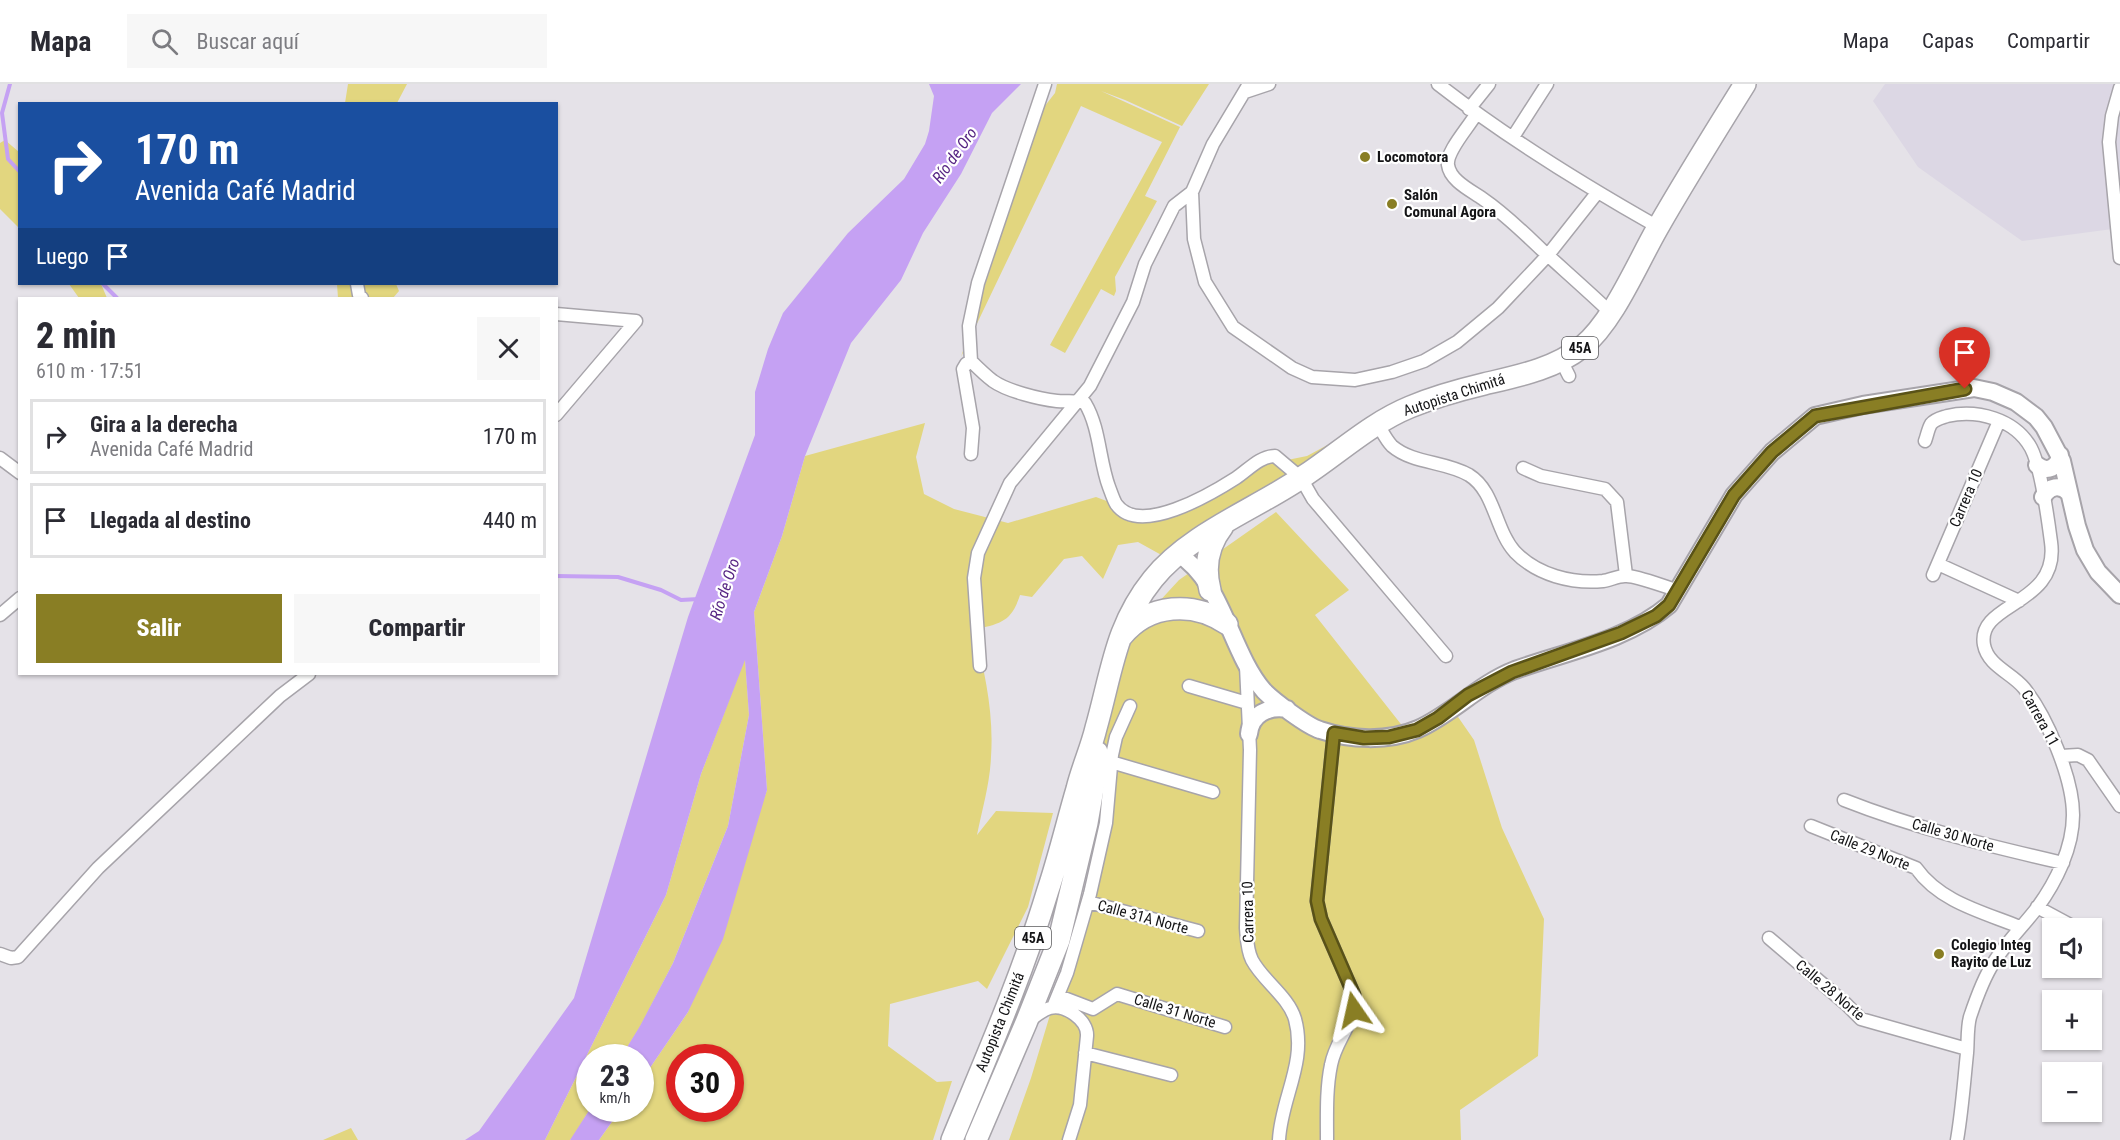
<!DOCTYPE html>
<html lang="es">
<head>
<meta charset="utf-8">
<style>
  body { margin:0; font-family:"Roboto Condensed",sans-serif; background:#f7f7f7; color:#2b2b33; height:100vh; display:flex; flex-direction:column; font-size:22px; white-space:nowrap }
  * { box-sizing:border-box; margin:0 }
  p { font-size:20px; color:#7c7c81 }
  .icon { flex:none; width:33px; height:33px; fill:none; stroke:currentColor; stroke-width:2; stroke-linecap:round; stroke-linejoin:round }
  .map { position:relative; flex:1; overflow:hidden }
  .sheet { position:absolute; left:18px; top:213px; width:540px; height:378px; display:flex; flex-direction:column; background:#fff; border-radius:0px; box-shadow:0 2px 4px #0004 }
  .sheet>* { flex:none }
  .hud { position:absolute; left:18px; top:18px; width:540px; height:183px; border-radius:0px; box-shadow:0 2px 4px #0004; background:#1a4fa0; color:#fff; overflow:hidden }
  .tools { position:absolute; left:2042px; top:834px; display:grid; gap:12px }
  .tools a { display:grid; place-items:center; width:60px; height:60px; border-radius:0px; background:#fff; box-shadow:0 2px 4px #0004; font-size:30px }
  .speed { position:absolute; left:576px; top:960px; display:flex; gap:12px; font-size:30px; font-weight:700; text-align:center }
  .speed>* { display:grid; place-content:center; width:78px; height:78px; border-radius:50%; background:#fff; box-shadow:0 2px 4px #0004; line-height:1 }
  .speed small { font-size:15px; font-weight:400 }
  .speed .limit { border:9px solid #d22; background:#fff; color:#111 }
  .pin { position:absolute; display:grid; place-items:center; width:51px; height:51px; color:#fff; margin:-62px -26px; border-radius:50% 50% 50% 0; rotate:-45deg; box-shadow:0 0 6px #0007 }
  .pin .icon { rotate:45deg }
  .me { position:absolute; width:66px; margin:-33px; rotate:349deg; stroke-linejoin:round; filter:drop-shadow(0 0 4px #0008) }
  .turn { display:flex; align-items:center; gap:21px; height:126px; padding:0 18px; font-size:27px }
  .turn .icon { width:78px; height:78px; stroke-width:2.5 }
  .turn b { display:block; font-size:42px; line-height:51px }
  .then { display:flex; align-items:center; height:57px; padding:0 18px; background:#0003; gap:12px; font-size:22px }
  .round { display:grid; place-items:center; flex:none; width:63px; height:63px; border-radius:0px; background:#f7f7f7 }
  .overview { display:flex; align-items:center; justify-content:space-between; height:102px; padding:0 18px }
  h1 { font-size:36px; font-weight:800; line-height:45px }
  .primary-button { display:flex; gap:12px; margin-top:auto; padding:12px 18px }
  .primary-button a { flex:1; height:69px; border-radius:0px; background:#897e24; color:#fff; font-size:24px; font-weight:800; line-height:69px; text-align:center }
  .primary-button a+a { background:#f7f7f7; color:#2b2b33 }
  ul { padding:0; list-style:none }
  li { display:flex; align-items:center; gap:18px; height:75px; margin:0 12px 9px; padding:0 6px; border:3px solid #e1e1e2; border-radius:0px }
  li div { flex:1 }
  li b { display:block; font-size:22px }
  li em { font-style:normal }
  header { display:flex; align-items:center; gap:36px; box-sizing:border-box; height:84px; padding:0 30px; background:#fff; border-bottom:2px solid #e1e1e2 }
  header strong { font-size:28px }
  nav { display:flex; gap:33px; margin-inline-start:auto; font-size:21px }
  .search { width:420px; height:54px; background:#f7f7f7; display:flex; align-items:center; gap:15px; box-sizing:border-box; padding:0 21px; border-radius:0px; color:#7c7c81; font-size:22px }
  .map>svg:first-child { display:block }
  .built { fill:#dcd7e4 }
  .green { fill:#e2d67f; fill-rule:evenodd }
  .water { fill:#c5a1f3 }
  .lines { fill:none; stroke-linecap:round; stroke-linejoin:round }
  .stream { stroke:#c5a1f3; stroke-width:4 }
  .street-casing { stroke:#a7a4aa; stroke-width:15 }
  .secondary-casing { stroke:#a7a4aa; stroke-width:20 }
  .highway-casing { stroke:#a7a4aa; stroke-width:24 }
  .street { stroke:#fff; stroke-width:12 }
  .secondary { stroke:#fff; stroke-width:16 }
  .highway { stroke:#fff; stroke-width:21 }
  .route-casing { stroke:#595217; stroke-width:15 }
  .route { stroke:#897e24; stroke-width:10 }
  .poi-dot { fill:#897e24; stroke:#fff; stroke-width:2 }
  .labels { text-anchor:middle; stroke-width:4.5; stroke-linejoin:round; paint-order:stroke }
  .shield { fill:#fff; stroke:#5a5a5c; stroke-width:1.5 }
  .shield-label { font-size:14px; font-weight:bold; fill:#141416 }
  .poi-label { font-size:15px; font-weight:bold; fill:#141416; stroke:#fff; text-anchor:start }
  .street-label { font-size:15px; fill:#141416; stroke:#fff }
  .water-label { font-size:16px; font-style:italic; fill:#562583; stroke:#fff }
</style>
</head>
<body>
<header>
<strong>Mapa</strong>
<div class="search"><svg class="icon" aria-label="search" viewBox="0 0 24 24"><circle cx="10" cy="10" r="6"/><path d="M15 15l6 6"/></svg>Buscar aquí</div>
<nav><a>Mapa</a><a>Capas</a><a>Compartir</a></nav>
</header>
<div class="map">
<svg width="2120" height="1056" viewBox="0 0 2120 1056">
  <rect width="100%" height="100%" fill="#e5e2e8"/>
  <path class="built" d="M1885 0H2120V144L2022 157 1918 83 1873 17Z"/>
  <path class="green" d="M348 0H407L397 19H345Z
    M1057 0H1209L1182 42 1125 16 1101 7 1180 43 1145 112 1157 117 1115 193 1116 207 1114 212 1101 205 1065 269 1050 261 1162 58 1081 22 961 273 1044 23 1055 9Z
    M5 56 19 68V144L0 125V59Z
    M69 200H101L107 214H79Z
    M337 200H396L399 207 393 214H338Z
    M1372 337 1165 473 1138 458 1118 461 1103 495 1082 472 1064 475 1032 513 1020 511C1011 539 1000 539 974 546 985 588 994 630 991 673 990 699 982 726 977 751L996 727 1053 729 1028 823 987 905 978 897 890 920 888 962 937 998 952 997 933 1056H599L621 1025 640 1024 641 997 688 928 767 706 754 528 782 452 805 372 925 339 916 373 924 410 954 425 1008 439 1096 413 1112 419 1127 435 1141 438 1156 435 1258 382 1307 372ZM680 974H730V1024H680Z
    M1276 428 1349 506 1315 531 1404 644 1447 617 1474 656 1502 744 1544 835 1538 972 1460 1026 1461 1056H1009L1031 994 1065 881 1101 740 1104 652 1133 546 1179 496Z
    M745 574 749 631 728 742 673 879 640 943 621 973 590 974V1025L573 1053 570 1056H545L666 811 701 690Z
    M351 1044 358 1056H323Z"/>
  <path class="water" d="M929 0H1021L992 29 961 90 923 149 901 196 851 259 805 372 782 452 754 528 767 706 723 855 688 928 641 997 640 974 621 973 640 942 673 879 728 742 749 631 745 576 701 690 666 811 545 1056H465L479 1047 574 914 688 533 755 351V308L768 265 783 229 848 149 904 95 925 60 929 47 934 12Z
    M590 1025H621L599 1056H570Z"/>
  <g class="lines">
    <path class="stream" d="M10 0 2 29 8 75 20 88
      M103 200 117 214
      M556 492 618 493 661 506 681 516 699 515"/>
    <g class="street-casing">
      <path id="street" d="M1249 0 1213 60 1192 108 1194 155 1205 198 1233 243 1292 284 1312 293 1355 296 1392 288 1424 277 1457 258 1498 224 1548 171 1597 109
        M1438 0C1507 54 1582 100 1658 143
        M2120 4 2112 32 2109 58 2120 174
        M1245 8 1269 0
        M1469 25 1489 0
        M1476 30C1469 43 1446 67 1448 81 1450 97 1472 107 1483 115 1505 130 1523 148 1542 166 1565 187 1588 207 1610 228
        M1513 53 1547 0
        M357 200 359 211 362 214
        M556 230 636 237
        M1561 276 1569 292
        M971 277C978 284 985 291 993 297 1007 307 1039 315 1057 317 1067 318 1075 316 1085 319 1100 344 1099 376 1109 403 1111 408 1113 415 1116 420 1139 453 1211 410 1236 394 1248 386 1260 372 1275 372L1301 394 1313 415 1446 572
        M556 331 636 237
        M1377 339C1382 347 1386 356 1392 362 1413 380 1445 377 1469 391 1495 407 1495 446 1515 468 1537 491 1572 500 1603 497 1610 496 1618 492 1625 492 1636 491 1665 503 1677 506
        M1925 357C1927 352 1928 345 1931 340 1935 335 1941 334 1947 332 1977 325 2015 335 2031 364 2041 383 2048 435 2051 458 2060 522 1976 518 1984 561 1988 582 2012 589 2024 604 2047 633 2073 694 2073 731 2073 764 2056 798 2037 824 2023 842 2006 859 1994 878 1984 893 1976 915 1970 933 1967 944 1968 958 1967 969 1964 998 1962 1027 1957 1056
        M971 370 973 344 963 285 966 280 971 277 969 242 978 199 1045 0
        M0 374 20 389
        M1523 384 1541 392 1605 405 1617 418 1626 491
        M1938 480 2019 517
        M1933 491 1999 337
        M0 531 20 514
        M980 582 974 494 978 469 1010 399 1090 302 1133 218 1145 180 1174 122 1192 108
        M1246 582 1250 666 1246 844C1247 855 1247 866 1252 876 1263 897 1288 912 1295 935 1307 979 1281 1014 1279 1056
        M1189 602 1247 619
        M2061 672 2078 671 2088 676 2120 722
        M1111 678 1213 708
        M1844 716C1915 744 1989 762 2063 779
        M1811 742 1916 784C1940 818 1983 828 2020 843
        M1088 818 1198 847
        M2037 823 2076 844
        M1769 854 1846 920 1861 935 1967 965
        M0 870 11 874 18 873 98 784 280 612 309 590
        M1059 912 1093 925 1117 910 1225 943
        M1053 923 1067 889 1090 810 1106 739 1112 671 1116 653 1130 622
        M1029 937C1036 932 1042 926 1050 924 1065 920 1088 936 1087 952L1080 1021 1069 1056
        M1085 969 1171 991
        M1327 1056C1327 1031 1326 1005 1331 981 1336 954 1356 940 1354 911L1321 835 1317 817 1334 649"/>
    </g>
    <g class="secondary-casing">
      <path id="secondary" d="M2037 381C2047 389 2058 384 2060 371
        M2043 413C2049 402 2060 400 2069 409
        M1178 470C1223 497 1230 568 1264 607 1274 617 1307 642 1320 646 1350 656 1388 658 1418 645 1452 630 1479 600 1515 586 1565 568 1628 556 1669 521L1734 411 1772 368 1815 332 1863 321 1974 304 1993 308 2016 318 2036 333 2044 343 2062 377 2077 442 2085 466 2098 488 2120 511
        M1249 650C1251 630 1268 622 1287 625"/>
    </g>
    <g class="highway-casing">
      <path id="highway" d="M1210 506C1204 483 1208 461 1223 442
        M1122 552C1149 519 1194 517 1227 540
        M952 1056C986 974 1022 892 1048 806 1059 773 1067 739 1077 705 1082 684 1091 665 1096 644 1112 588 1115 542 1153 495 1190 449 1256 425 1304 392 1339 369 1371 339 1410 323 1434 313 1459 306 1484 300 1518 292 1554 285 1582 263 1613 238 1637 180 1657 145 1685 96 1715 48 1745 0
        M976 1056 1026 939 1059 856 1087 739 1094 699 1097 668"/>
    </g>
    <use href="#street" class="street"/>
    <use href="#secondary" class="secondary"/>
    <use href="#highway" class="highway"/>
  </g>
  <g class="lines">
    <g class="route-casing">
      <path id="route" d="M1354 926V911L1321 835 1317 817 1334 649 1364 654 1389 653 1417 646 1438 634 1468 611 1512 588 1621 549 1656 532 1669 521 1734 411 1772 368 1815 332 1965 305"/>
    </g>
    <use href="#route" class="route"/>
  </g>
  <g class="poi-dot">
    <circle cx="1365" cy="73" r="6"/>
    <circle cx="1392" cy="120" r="6"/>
    <circle cx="1939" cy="870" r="6"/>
  </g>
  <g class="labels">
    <g class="shield">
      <rect x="1562" y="253" width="36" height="22" rx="4.5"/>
      <rect x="1015" y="843" width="36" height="22" rx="4.5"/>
    </g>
    <g class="shield-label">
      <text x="1580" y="269">45A</text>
      <text x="1033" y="859">45A</text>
    </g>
    <g class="poi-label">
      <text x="1377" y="78">Locomotora</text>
      <text x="1404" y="116">Salón<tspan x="1404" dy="17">Comunal Agora</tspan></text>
      <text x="1951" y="866">Colegio Integ<tspan x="1951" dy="17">Rayito de Luz</tspan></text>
    </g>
    <g class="street-label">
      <text transform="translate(1454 311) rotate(-18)" y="5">Autopista Chimitá</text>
      <text transform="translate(1966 414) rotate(-67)" y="5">Carrera 10</text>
      <text transform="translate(2040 634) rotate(61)" y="5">Carrera 11</text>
      <text transform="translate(1953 751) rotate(16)" y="5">Calle 30 Norte</text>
      <text transform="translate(1870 766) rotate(22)" y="5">Calle 29 Norte</text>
      <text transform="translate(1248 828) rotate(-91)" y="5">Carrera 10</text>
      <text transform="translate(1143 833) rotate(15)" y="5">Calle 31A Norte</text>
      <text transform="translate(1830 906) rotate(40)" y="5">Calle 28 Norte</text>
      <text transform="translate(1175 927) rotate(17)" y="5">Calle 31 Norte</text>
      <text transform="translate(1000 938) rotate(-68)" y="5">Autopista Chimitá</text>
    </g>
    <g class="water-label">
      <text transform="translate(954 71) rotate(-54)" y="6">Río de Oro</text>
      <text transform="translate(724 505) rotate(-72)" y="6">Río de Oro</text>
    </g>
  </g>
</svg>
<div class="tools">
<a><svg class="icon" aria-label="sound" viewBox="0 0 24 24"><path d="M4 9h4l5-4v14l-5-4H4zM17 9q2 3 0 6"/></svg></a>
<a>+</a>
<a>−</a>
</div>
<div class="speed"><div>23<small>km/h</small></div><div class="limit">30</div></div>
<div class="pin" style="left:1965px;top:305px;background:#d93025"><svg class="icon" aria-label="arrive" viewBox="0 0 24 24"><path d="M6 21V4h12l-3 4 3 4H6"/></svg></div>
<svg class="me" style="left:1354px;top:926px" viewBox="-20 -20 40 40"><path d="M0-17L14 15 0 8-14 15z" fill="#897e24" stroke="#fff" stroke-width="4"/></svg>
<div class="hud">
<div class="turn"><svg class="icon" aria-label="right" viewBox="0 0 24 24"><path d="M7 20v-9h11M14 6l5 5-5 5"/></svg><div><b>170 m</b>Avenida Café Madrid</div></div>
<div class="then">Luego<svg class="icon" aria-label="arrive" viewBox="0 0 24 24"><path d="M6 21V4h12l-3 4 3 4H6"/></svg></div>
</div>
<section class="sheet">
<div class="overview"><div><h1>2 min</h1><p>610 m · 17:51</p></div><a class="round"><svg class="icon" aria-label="close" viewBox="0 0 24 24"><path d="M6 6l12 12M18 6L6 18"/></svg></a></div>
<ul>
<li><svg class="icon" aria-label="right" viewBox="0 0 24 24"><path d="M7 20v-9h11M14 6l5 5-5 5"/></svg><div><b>Gira a la derecha</b><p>Avenida Café Madrid</p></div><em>170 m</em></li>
<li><svg class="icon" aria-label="arrive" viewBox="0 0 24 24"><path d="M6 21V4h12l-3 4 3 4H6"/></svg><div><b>Llegada al destino</b></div><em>440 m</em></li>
</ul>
<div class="primary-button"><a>Salir</a><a>Compartir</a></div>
</section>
</div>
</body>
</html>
